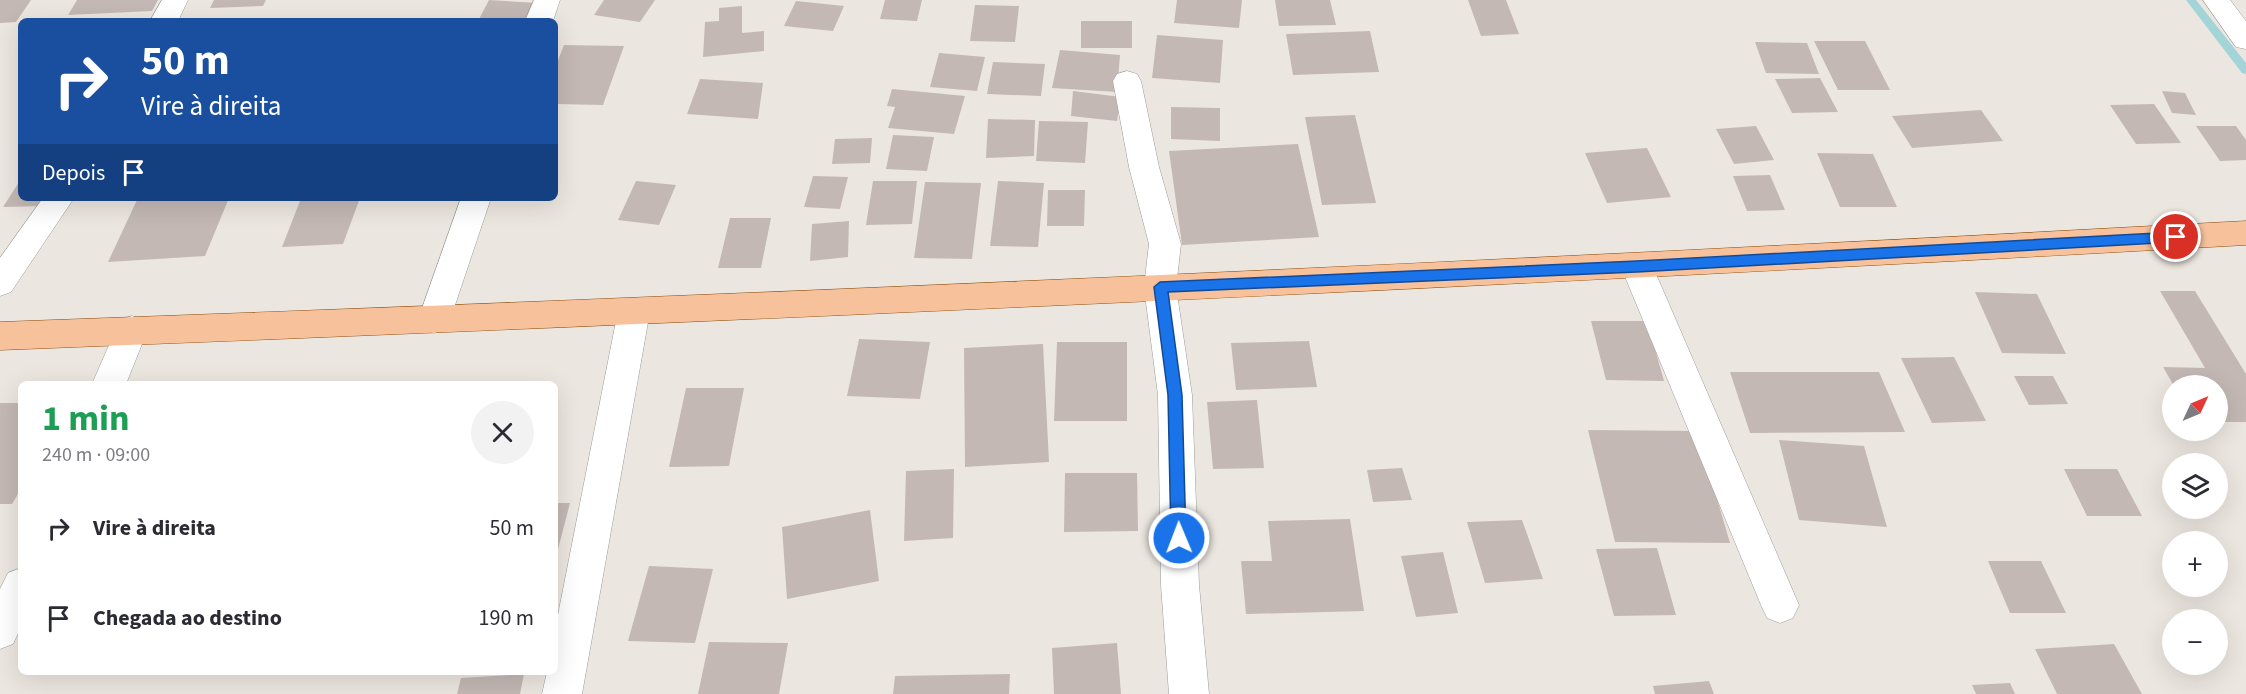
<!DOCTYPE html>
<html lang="pt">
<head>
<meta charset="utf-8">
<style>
  body { margin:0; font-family:"Source Sans 3",sans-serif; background:#f2f2f3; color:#2b2b33; height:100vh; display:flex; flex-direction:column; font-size:22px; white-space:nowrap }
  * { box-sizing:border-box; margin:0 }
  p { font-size:20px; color:#7c7c81 }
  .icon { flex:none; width:33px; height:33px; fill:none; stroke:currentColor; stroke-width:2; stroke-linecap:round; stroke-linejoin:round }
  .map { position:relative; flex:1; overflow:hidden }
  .drawer { position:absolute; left:18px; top:381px; width:540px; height:294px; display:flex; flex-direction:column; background:#fff; border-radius:9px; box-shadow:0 6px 24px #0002 }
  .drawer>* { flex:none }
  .banner { position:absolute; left:18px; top:18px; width:540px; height:183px; border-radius:9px; box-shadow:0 6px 24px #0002; background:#1a4fa0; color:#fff; overflow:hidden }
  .needle { width:39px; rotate:46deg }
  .buttons { position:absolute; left:2162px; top:375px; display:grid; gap:12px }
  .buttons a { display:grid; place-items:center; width:66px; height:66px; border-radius:50%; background:#fff; box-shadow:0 6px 24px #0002; font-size:30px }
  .pin { position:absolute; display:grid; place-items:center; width:51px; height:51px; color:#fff; margin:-26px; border:3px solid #fff; border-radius:50%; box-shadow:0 2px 6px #0007 }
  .me { position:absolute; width:66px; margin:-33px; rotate:359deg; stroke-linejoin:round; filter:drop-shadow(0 0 4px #0008) }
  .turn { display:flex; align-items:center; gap:21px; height:126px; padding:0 24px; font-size:27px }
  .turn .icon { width:78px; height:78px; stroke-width:2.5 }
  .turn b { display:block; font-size:42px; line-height:51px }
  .then { display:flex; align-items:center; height:57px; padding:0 24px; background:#0003; gap:12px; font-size:22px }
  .round { display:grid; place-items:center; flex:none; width:63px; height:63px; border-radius:32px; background:#f2f2f3 }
  .overview { display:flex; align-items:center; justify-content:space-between; height:102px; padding:0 24px }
  h1 { font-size:36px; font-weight:700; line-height:45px; color:#1e9e55 }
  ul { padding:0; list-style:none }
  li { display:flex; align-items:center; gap:18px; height:90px; padding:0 24px }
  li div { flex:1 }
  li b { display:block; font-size:22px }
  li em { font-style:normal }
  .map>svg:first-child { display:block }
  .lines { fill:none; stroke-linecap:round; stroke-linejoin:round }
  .stream { fill:#a3d4d8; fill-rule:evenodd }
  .building { fill:#c3b8b4 }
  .minor-casing { stroke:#9c9c9c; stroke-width:1 }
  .primary-casing { stroke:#894b08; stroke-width:1 }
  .minor { fill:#fff; fill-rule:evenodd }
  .primary { fill:#f6c19b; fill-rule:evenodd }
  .route { fill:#1a73e8; stroke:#114b97; stroke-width:1.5 }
</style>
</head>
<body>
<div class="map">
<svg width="2246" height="694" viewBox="0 0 2246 694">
  <rect width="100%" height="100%" fill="#ece6e0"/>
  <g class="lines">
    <path class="stream" d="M2186 0H2196L2246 63V74L2242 73Z"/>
  </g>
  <path class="building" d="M0 0H31L16 22 0 23Z
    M77 0H158L152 11 68 15Z
    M214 0H266L263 6 210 8Z
    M489 0 538 3 529 21H478Z
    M604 0H655L640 22 594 15Z
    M885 0H922L917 21 880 19Z
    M1177 0H1242L1239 28 1174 23Z
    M1275 0H1330L1336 25 1279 26Z
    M1468 0H1506L1519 34 1481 36Z
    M796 1 844 6 833 31 784 26Z
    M975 5 1019 6 1015 42 970 41Z
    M742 6V33L764 31V51L703 57 705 22 719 21V8Z
    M1081 21H1132V48H1081Z
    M1370 31 1379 72 1293 75 1286 34Z
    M1157 35 1223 40 1220 83 1152 78Z
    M1814 41H1865L1890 90H1838Z
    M1755 42 1807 43 1819 74 1766 73Z
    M564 45 624 46 603 105 555 104V68Z
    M1060 50 1120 55 1117 92 1052 88Z
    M939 53 985 57 977 91 930 87Z
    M993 62 1045 64 1041 96 987 94Z
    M1820 78 1838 112 1792 113 1775 79Z
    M700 79 763 83 758 119 687 114Z
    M892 89 965 96 954 134 888 128 895 107 887 106Z
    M1073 91 1121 97 1117 121 1071 116Z
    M2162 91 2185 93 2196 115 2172 113Z
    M2154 104 2181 143 2136 144 2110 105Z
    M1171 107 1220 108V141L1171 139Z
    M1981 110 2003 141 1912 148 1892 116Z
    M1355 115 1376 203 1322 205 1305 117Z
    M988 119 1035 120 1034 156 986 158Z
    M1039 121 1088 122 1085 163 1036 161Z
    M1756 126 1774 160 1734 164 1716 129Z
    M2196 126H2236L2246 140V160L2220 161Z
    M893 135 934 137 927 171 886 169Z
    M872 138 870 163 832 164 835 139Z
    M1298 144 1319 237 1182 245 1169 151Z
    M1647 148 1671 197 1607 203 1585 153Z
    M1817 153 1873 154 1897 207H1840Z
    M1770 175 1785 210 1747 211 1733 176Z
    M813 176 848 177 840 209 804 207Z
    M21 179V198H49L44 206 3 207Z
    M636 181 676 185 659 225 618 220Z
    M873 181H917L912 224 866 225Z
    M998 181 1044 183 1038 247 990 246Z
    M925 182 981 183 972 259 914 258Z
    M1048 190H1085L1084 226H1047Z
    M164 198H229L205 256 108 262 137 200Z
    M360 198 343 244 282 247 300 201Z
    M730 218H771L761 268H718Z
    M849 221 848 257 810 261 812 224Z
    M2160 291H2195L2246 374V422H2217V386H2174L2163 367 2205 368Z
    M1975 292 2037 294 2066 354 2002 353Z
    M1591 321H1647L1664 381 1606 380Z
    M859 339 930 342 920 399 847 396Z
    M1309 341 1317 387 1236 390 1231 343Z
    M1057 342H1127V421H1054Z
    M1043 344 1049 462 965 467 964 348Z
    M1954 357 1986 421 1932 423 1901 358Z
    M1730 372H1879L1905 432 1750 433Z
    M2014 376H2053L2068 404 2029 405Z
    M686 388H744L729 466 669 467Z
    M1257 400 1264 468 1213 469 1207 402Z
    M0 403H21V489L12 504H0Z
    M1588 430 1697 431 1730 543 1615 542Z
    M1779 440 1864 446 1887 527 1799 520Z
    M1402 468 1412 500 1373 502 1367 470Z
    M954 469 953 538 904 541 906 471Z
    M2064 469H2117L2142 516H2087Z
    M1065 473H1137L1138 531 1064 532Z
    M555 503H570L556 557H555Z
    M870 510 879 581 787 599 782 527Z
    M1350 519 1364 611 1246 614 1241 561H1272L1268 521Z
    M1522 520 1543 579 1485 583 1467 522Z
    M1657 548 1676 615 1614 616 1596 549Z
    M1443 552 1458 613 1416 617 1401 556Z
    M1988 561H2041L2066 613H2010Z
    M649 566 713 569 695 643 628 641Z
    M709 642 788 643 779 694H698Z
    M1117 643 1121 694H1054L1052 648Z
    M2114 644 2142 694H2057L2035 649Z
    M524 674 520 694H457L461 678Z
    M1010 674 1009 694H893L895 676Z
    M1709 681 1714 694H1655L1653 686Z
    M2010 683 2015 694H1976L1972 685Z"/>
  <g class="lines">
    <g class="minor-casing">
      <path id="minor" d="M162 0H188L178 21H150Z
        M534 0H560L553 21H525Z
        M2203 0H2230L2246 21V49L2236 47Z
        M1127 71 1137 74 1141 81 1159 167 1181 244 1176 287 1192 395 1199 585 1209 694H1169L1161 585 1158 395 1144 287 1149 244 1129 167 1113 81 1117 74Z
        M43 198H74L11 292 0 296V258Z
        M461 198H491L450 320 445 329 434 333 423 329 418 320Z
        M1637 254 1648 258 1653 267 1799 605 1793 618 1780 623 1767 618 1761 605 1621 267 1626 258Z
        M634 298 645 302 650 311 582 694H542L547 672H555V630L618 311 623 302Z
        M132 316 144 320 148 329 126 384H92L120 320Z
        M21 568V627L13 644 0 649V589L8 573Z"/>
    </g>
    <g class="primary-casing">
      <path id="primary" d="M2246 221V245C1498 287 749 321 0 350V322C749 295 1498 262 2246 221Z"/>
    </g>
    <use href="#minor" class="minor"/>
    <use href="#primary" class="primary"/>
  </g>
  <path class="route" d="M2176 232 2182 237 2176 242 1637 272 1168 292 1182 395 1186 538 1184 542 1179 545 1173 542 1171 538 1168 395 1154 287 1160 282 1637 261Z"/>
</svg>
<div class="buttons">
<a><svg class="needle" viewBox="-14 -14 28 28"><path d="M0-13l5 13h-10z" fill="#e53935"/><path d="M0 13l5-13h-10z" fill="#7c7c81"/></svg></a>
<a><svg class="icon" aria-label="layers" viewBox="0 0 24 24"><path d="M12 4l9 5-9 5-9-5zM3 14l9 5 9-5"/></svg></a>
<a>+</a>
<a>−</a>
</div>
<div class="pin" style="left:2176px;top:237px;background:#d93025"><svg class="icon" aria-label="arrive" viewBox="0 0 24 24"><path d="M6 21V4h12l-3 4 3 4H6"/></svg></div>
<svg class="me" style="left:1179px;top:538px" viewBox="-20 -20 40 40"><circle r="17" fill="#1a73e8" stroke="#fff" stroke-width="3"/><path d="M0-11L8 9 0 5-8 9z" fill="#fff"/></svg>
<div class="banner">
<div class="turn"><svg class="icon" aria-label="right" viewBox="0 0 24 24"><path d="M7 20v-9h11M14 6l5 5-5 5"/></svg><div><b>50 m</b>Vire à direita</div></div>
<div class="then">Depois<svg class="icon" aria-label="arrive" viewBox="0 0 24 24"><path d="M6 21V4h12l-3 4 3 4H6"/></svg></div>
</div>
<section class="drawer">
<div class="overview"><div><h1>1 min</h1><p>240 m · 09:00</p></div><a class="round"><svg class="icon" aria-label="close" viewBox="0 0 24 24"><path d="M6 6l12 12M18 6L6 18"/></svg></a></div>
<ul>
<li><svg class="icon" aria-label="right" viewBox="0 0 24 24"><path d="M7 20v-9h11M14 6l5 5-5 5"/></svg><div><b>Vire à direita</b></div><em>50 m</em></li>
<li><svg class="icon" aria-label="arrive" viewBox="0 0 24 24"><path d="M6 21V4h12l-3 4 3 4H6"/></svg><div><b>Chegada ao destino</b></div><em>190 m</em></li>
</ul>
</section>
</div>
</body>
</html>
